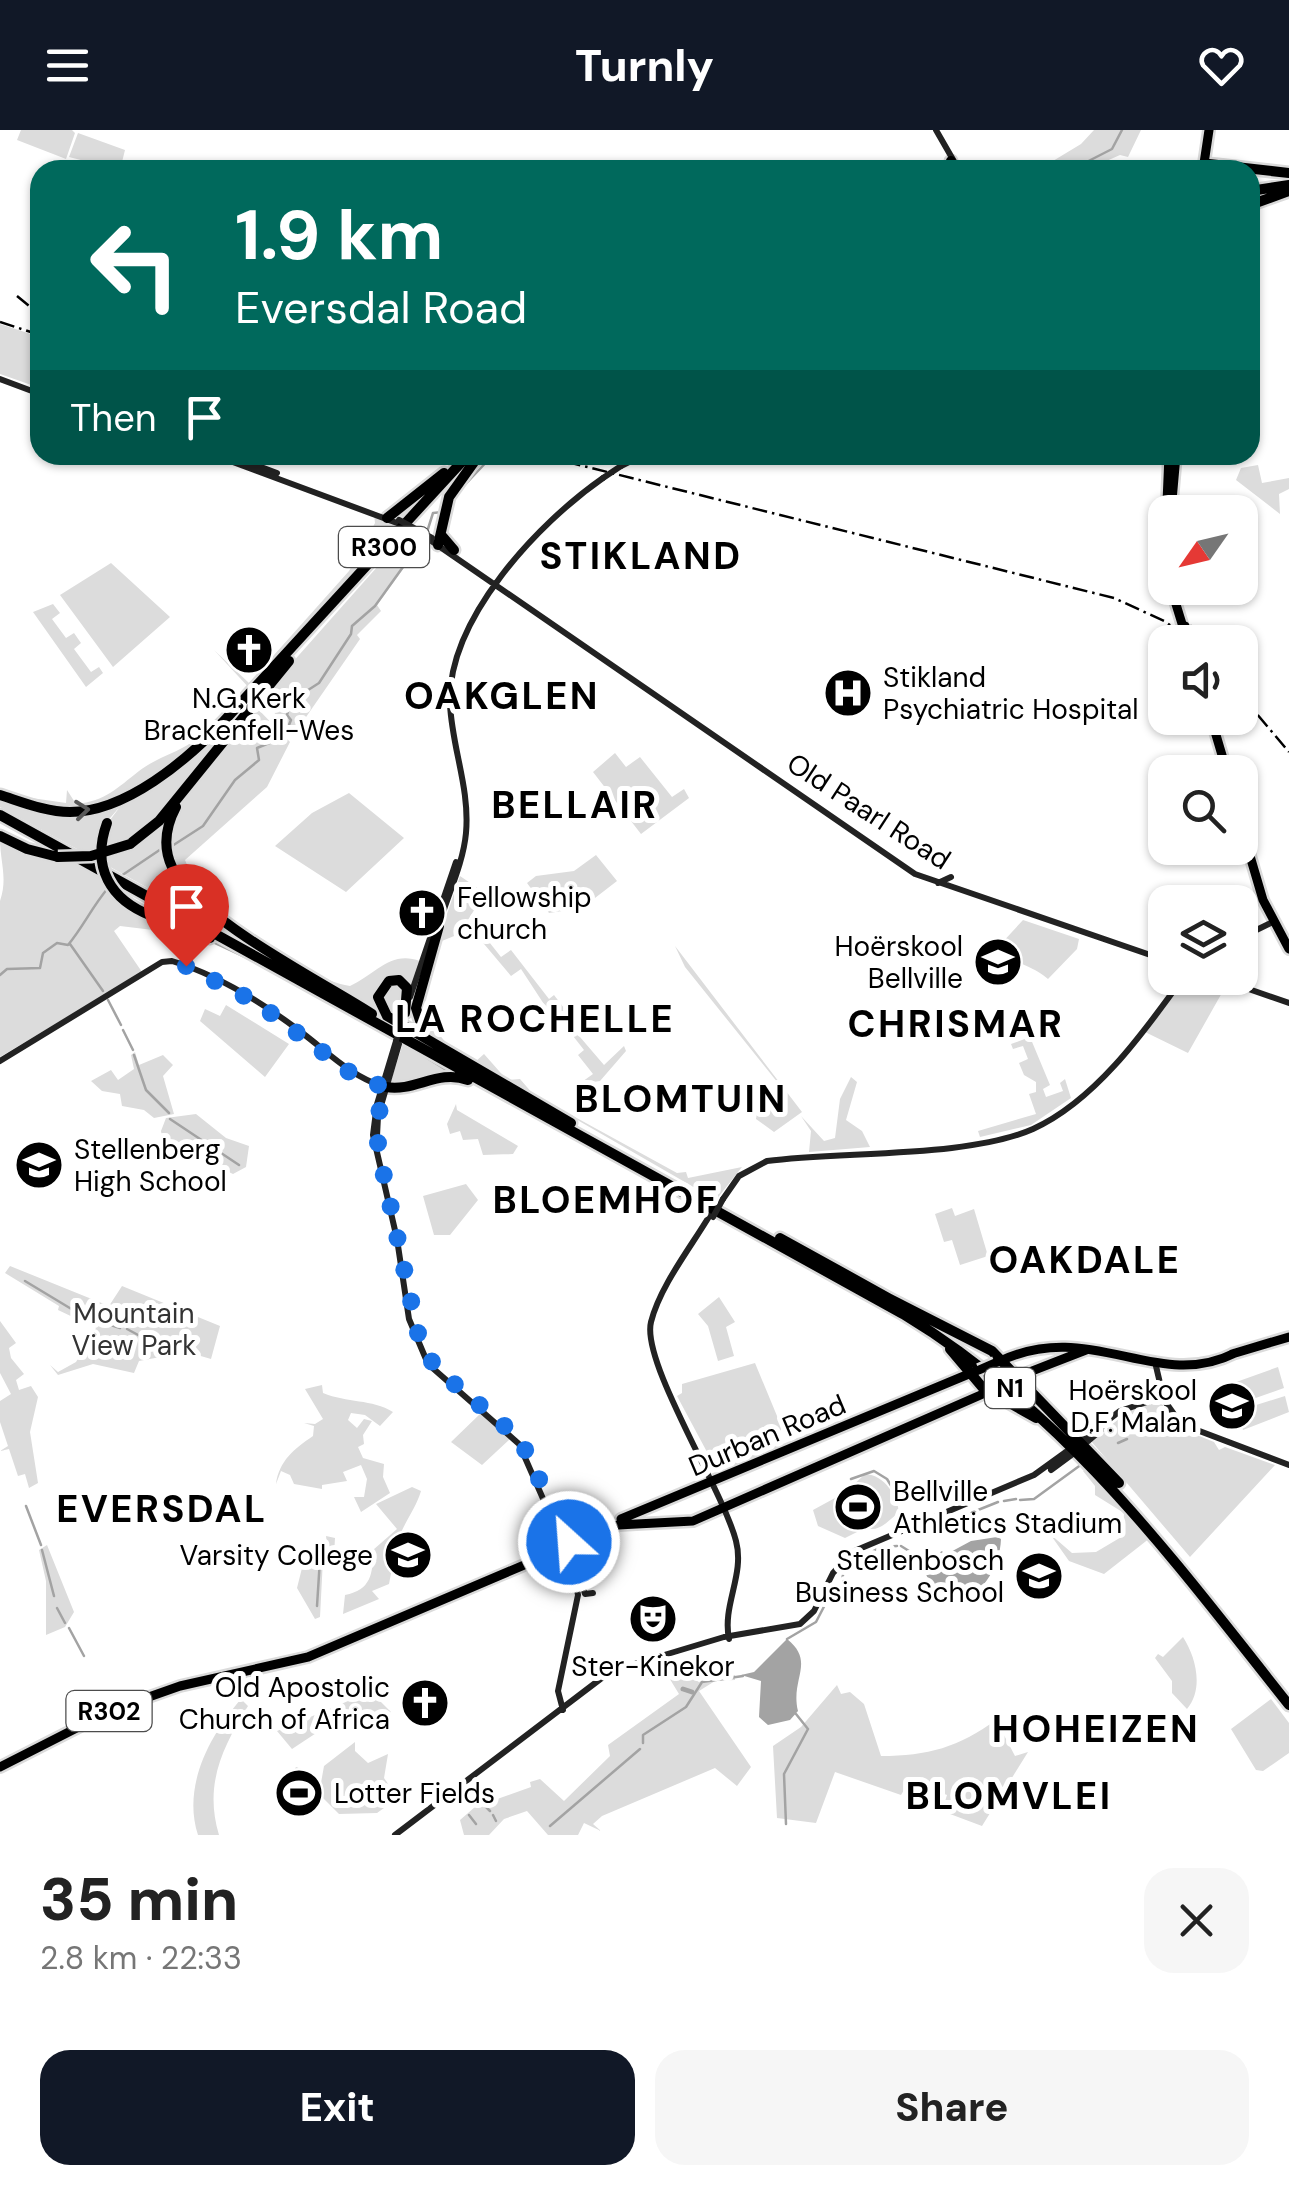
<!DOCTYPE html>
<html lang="en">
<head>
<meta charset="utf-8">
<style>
  body { margin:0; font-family:"DM Sans",sans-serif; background:#f6f6f6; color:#222; height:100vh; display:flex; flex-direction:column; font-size:38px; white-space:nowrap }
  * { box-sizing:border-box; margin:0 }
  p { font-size:32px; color:#767676 }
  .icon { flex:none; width:55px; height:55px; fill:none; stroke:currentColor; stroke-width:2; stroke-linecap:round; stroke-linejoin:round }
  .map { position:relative; height:1705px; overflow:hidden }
  .drawer { display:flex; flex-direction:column; background:#fff; flex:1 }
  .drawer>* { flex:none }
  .guide { position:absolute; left:30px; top:30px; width:1230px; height:305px; border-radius:30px; box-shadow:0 2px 8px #0004; background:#00695c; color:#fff; overflow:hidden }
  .needle { width:65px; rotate:236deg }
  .fabs { position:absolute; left:1148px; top:365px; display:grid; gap:20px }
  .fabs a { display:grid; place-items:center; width:110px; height:110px; border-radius:20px; background:#fff; box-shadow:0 2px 8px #0004; font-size:50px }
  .pin { position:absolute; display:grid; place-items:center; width:85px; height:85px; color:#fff; margin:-102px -42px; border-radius:50% 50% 50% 0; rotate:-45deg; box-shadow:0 0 10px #0007 }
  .pin .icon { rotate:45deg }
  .me { position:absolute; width:110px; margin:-55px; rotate:334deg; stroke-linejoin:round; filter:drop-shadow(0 0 8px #0008) }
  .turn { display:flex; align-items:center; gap:35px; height:210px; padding:0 40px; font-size:45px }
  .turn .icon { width:130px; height:130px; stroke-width:2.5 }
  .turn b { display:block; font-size:70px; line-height:85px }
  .then { display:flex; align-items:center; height:95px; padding:0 40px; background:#0003; gap:20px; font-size:38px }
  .round { display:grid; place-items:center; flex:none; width:105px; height:105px; border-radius:30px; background:#f6f6f6 }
  .summary { display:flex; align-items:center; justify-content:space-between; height:170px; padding:0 40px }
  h1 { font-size:60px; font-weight:800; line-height:75px }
  .button { display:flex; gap:20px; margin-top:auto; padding:20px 40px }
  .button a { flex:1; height:115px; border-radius:30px; background:#111827; color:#fff; font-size:40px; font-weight:800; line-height:115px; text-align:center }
  .button a+a { background:#f6f6f6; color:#222 }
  header { display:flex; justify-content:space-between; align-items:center; height:130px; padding:0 40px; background:#111827; color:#fff; font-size:45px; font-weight:800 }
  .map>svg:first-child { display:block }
  .green { fill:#dcdcdc }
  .water { fill:#a3a3a3 }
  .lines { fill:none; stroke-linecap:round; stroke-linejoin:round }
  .stream { stroke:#a3a3a3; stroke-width:2.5 }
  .canal { stroke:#a3a3a3; stroke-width:5 }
  .primary-casing { stroke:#dbdbdb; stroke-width:14 }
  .highway-casing { stroke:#dbdbdb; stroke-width:15 }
  .secondary { stroke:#222; stroke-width:6 }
  .primary { stroke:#000; stroke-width:9 }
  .highway { stroke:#000; stroke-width:10 }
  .rail { stroke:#000; stroke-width:2.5; stroke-dasharray:15 5 2.5 5; stroke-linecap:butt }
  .primary-bridge-casing { stroke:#dbdbdb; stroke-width:14; stroke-linecap:butt }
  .highway-bridge-casing { stroke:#dbdbdb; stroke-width:15; stroke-linecap:butt }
  .secondary-bridge { stroke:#222; stroke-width:6 }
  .primary-bridge { stroke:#000; stroke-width:9 }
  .highway-bridge { stroke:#000; stroke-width:10 }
  .oneway { stroke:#595959 }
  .route { stroke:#1a73e8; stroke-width:18; stroke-dasharray:0 32.4 }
  .labels { text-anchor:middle; stroke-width:10; stroke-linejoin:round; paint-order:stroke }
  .shield { fill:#fff; stroke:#4c4c4c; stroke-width:2.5 }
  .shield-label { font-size:25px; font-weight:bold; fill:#000 }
  .poi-label { font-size:28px; fill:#000; stroke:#fff; text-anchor:start }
  .street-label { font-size:28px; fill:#000; stroke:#fff }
  .park-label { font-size:28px; fill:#333; stroke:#fff }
  .district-label { font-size:38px; font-weight:bold; letter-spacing:2.5px; fill:#000; stroke:#fff }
</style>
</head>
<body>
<header><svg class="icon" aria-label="menu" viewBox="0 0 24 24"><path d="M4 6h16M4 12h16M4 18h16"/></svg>Turnly<svg class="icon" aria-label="heart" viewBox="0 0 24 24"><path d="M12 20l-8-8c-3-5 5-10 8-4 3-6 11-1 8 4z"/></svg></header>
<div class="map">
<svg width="1289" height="1705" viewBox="0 0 1289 1705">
  <rect width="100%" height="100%" fill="#fff"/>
  <path class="green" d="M21 0H72L75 3 66 29 17 10Z
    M1094 0H1141L1128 27 1120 25 1086 40H1038L1081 14Z
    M78 3 125 20 120 40 69 27Z
    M0 194 40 207V258L0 244Z
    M1258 335 1262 353 1289 348V359L1279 364 1280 384 1236 350 1241 338Z
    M374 384 400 396 251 560 214 520 249 553 349 441 375 393Z
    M409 401 425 409 377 475 381 481 357 505 360 509 295 603 260 569Z
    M111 433 170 487 113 537 60 465Z
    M53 474 60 483 52 489 66 508 74 503 81 513 74 519 91 542 99 537 103 543 86 557 33 482Z
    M249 569 253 572 146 702 101 723 110 690 119 678 187 626Z
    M254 575 290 612 267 657 185 730C204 779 298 847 350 856 376 844 390 820 420 831L398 896C337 861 209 799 178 737L174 739 182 754 268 825 103 733 102 726C171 705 212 629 254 575Z
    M208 598 212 602C174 634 109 690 55 679 43 676 30 670 18 666L66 673 67 660 76 674C106 671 117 658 139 641 161 624 189 621 208 598Z
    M615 623 626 637 640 627 672 667 684 659 689 668 641 704 593 642Z
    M349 663 404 708 346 762 275 716 312 683Z
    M0 666 62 682 128 667 105 694 98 724 88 725 0 677Z
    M0 708 75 729 186 804 120 796 114 801 142 842 0 927V771C8 748 0 732 0 708Z
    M596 725 617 751 582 778 549 783 527 753 536 746 574 741Z
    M460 746 485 763 459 804 437 813Z
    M1023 790 1079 809 1077 819 1048 849C1031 834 1013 835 999 816Z
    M468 795 482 803 501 827 511 820 549 869 554 865 567 882 562 886 604 935 624 916 626 921 600 951 579 954 593 944 578 925 584 920 559 888 555 891 521 839 511 846Z
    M675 816 802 982 774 1002 756 989 758 977 752 973 778 953 685 837Z
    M1188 848 1220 853 1218 859 1223 861 1188 923 1145 902Z
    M226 875 289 914 265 947 200 891 205 879 220 886Z
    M419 880 447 914 475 932 484 924 507 950 520 949 533 964 677 1043 686 1042 688 1048 742 1037 716 1070 425 902Z
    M1030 907 1050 955 1043 959 1046 967 1063 961 1060 953 1065 949 1071 968 1031 995 980 1007 978 1001 1036 984 1029 964 1036 962V952L1024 945 1019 933 1028 929 1023 916 1013 919 1011 914Z
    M404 910 480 952 444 942 390 954Z
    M135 922 139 935 163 925 173 935 163 946 174 984 154 988 144 980 122 976 120 964 102 961 91 951 111 940 118 950 134 939 131 925Z
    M851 947 857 952 846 990 862 1001 870 1017 809 1022 811 1001 801 986 824 1011 835 1008 840 969Z
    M456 974 457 980 518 1016 513 1024 483 1025 478 1009 463 1010 460 1001 450 1004 447 994Z
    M196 984 226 1008 249 1016 246 1037 233 1044 171 1015 164 1017 161 1001 166 988Z
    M466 1054 478 1070 450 1105H434L423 1066Z
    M952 1078 955 1086 974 1079 988 1126 960 1135 952 1110 944 1112 935 1084Z
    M10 1136 109 1176 122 1156 220 1196 211 1229 187 1222 139 1231 134 1243 93 1234 58 1245 50 1235 58 1242 76 1232 96 1198 58 1180 59 1176 5 1143Z
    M719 1167 735 1192 726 1197 734 1226 718 1231 708 1196 698 1184Z
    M0 1191 16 1213 9 1218 11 1228 24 1244 16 1250 19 1260 31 1256 38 1267 30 1302 38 1353 29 1358 25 1344 18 1346 9 1319 0 1321 8 1316 0 1292V1271L11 1264 0 1243Z
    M755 1233 782 1298 779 1303 785 1317 726 1341 707 1322 677 1266 682 1263V1254Z
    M1278 1237 1284 1258 1250 1270 1253 1276 1285 1266 1289 1282 1243 1300 1225 1256Z
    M322 1255 323 1263C347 1273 372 1269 393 1282L380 1296 365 1285 351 1283 348 1290 357 1298 364 1289 372 1291 363 1305 364 1314 358 1317 363 1328 384 1334 383 1347 390 1363 361 1382 354 1367H364L367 1349 361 1335 343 1342 347 1351 322 1355V1359L294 1354 290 1345 281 1341 276 1354C279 1331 294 1319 313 1306L314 1296 304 1293 315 1294 323 1289 305 1259Z
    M1159 1270 1182 1299 1214 1312 1219 1320 1225 1317 1275 1335 1190 1427 1091 1311 1129 1281Z
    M481 1283 511 1308 482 1335 451 1312Z
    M1087 1339 1150 1408 1104 1444 1069 1431 1050 1404 1072 1423 1096 1422 1123 1406 1124 1383 1095 1365V1356L1083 1341Z
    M865 1344C885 1345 898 1367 899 1383 885 1392 879 1406 858 1395L859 1401 845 1408 818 1396 813 1380 846 1362Z
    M412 1357 421 1361C414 1385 395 1401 395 1430L408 1433 392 1438 389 1454 372 1461 379 1469 343 1484 345 1465C371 1460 373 1444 373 1420L397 1399 376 1374Z
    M326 1406 335 1408 334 1425 323 1429 320 1487 315 1489 297 1458 304 1430 314 1433 327 1414Z
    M47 1415 74 1482 65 1497 46 1505V1451L39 1420Z
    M1183 1507C1196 1527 1204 1559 1187 1579L1172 1563V1551L1155 1528 1158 1524 1163 1527Z
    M717 1535 720 1544 735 1545V1550L715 1551 699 1561 751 1637 737 1656 715 1638 602 1686 593 1694 601 1701 584 1693 578 1705H548L527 1681 504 1689 489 1705H464L460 1690 483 1670 486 1673 531 1657 530 1652 540 1649 564 1671 610 1626 608 1615 679 1564 668 1546 683 1543 699 1552 706 1549 703 1538Z
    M837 1555 841 1564 850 1562 864 1574 881 1626C928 1626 959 1617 996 1590L1015 1626 1028 1622 982 1696 942 1681 947 1665 932 1659 904 1660 901 1665 835 1642 816 1693 777 1688 773 1616 801 1597Z
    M360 1566 378 1569 391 1582 365 1603 351 1588 342 1586 292 1619 277 1601Z
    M241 1569 248 1576C222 1618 204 1655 219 1705H198C182 1656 210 1605 241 1569Z
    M1271 1569 1289 1593V1623L1263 1641 1256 1640 1231 1599Z
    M355 1612V1621L368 1633 388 1624 384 1648 398 1668 377 1683 339 1684 319 1664 324 1636Z
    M296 1637 315 1644 319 1675 300 1686 283 1669 284 1656Z"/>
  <path class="water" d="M997 1407 1001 1409C1000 1438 980 1470 950 1475L949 1463 929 1451 921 1433 942 1421 945 1425 971 1411Z
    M787 1509C816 1532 790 1549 798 1581L790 1590 768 1595 759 1587 761 1551 741 1545 754 1542Z"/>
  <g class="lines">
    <path class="stream" d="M1071 40 1112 19 1122 0
      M460 360 493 325
      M427 402 433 383 443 382
      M172 716 203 696 235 650 259 630 257 618 284 607 291 590 287 585 291 571 319 553 351 504 352 496 375 476 413 423 411 416 424 409
      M121 746 164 717
      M213 812 260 834
      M70 814 103 861
      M0 845 7 839 40 838 43 823 57 813 68 815C83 797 92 777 108 758
      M108 870 121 895
      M123 900 133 920
      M416 921 448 941
      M134 925 146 960 169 983
      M170 989 239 1035
      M25 1151 83 1186 120 1198
      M127 1199 140 1206
      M151 1215 179 1218
      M1144 1298 1164 1290
      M1118 1313 1127 1309
      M851 1349 874 1341 887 1349 895 1362
      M1020 1370 1034 1369 1082 1334
      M1004 1371 1016 1369
      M26 1376 41 1415
      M935 1395 944 1400 963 1386 998 1372
      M901 1416 925 1431
      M42 1420 54 1466
      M860 1428 881 1417 897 1416
      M842 1450 844 1440 855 1431
      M317 1476 320 1429 331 1417
      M57 1478 65 1493
      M69 1498 84 1526
      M787 1509 816 1492 829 1467
      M643 1613V1605L686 1577 702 1552 743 1546
      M482 1673 490 1681
      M469 1685 476 1694
      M493 1685 496 1691
      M786 1694 784 1644 808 1599 796 1584
      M550 1696 640 1619"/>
    <path class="canal" d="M683 1559 692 1562"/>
    <g class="primary-casing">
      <path id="primary" d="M1203 40 1209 0
        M1167 372 1169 325
        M1171 382 1176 325
        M1171 458 1183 497
        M1211 588 1227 642
        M1240 692 1263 770 1289 819
        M1232 1224 1289 1207
        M998 1232C1091 1187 1156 1263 1235 1223
        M1014 1248 1086 1220
        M621 1389 976 1241
        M606 1424 602 1406 607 1401
        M0 1637 112 1580 180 1556 308 1527 618 1395 693 1391 992 1260"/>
    </g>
    <g class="highway-casing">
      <path id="highway" d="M951 31 954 40
        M1191 40 1209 34 1289 43
        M1250 61 1289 55
        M1250 75 1289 61
        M387 388 444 343
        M442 406 454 420
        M438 415 449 367 479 325
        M0 665C22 672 46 682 70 682 126 682 187 630 224 591L468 325
        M176 677C166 696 162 716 172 737 196 789 323 852 372 884
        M0 685 903 1184C1066 1282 1173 1429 1289 1575
        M0 706 27 719 58 727
        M130 714 159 691 289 531
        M152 786 210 808
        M405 883 407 858 399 850 389 851 378 867 387 886 571 993
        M424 903 416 878 439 796
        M386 957C415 962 438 939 468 950
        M780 1108 892 1170
        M888 1168 992 1221 1119 1353
        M950 1219 983 1258 1036 1288"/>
    </g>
    <path class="secondary" d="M936 0 959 40
      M0 249 40 264
      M214 325 397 393
      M242 330 277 343
      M621 336 643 325
      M430 410 915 744 1165 830
      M938 753 951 747
      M438 798C447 766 463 735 466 703 470 658 452 618 450 574 447 490 537 394 603 348
      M1240 808 1275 791
      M1217 848 1289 873
      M410 867 456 732
      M396 911 377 974 373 1005 397 1109 409 1189 428 1234 519 1314 573 1437 578 1465 558 1561 563 1580
      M0 931 162 832 172 831C217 845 263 873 301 902 329 923 349 945 384 957
      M377 1006 378 986 399 914
      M723 1069 739 1046 767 1031C842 1021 968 1028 1033 999 1095 971 1144 902 1183 848
      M710 1085C691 1117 660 1156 651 1192 641 1232 723 1360 736 1411 745 1445 722 1475 729 1509
      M1155 1232 1164 1270 1181 1294 1289 1335
      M1083 1309 1120 1281 1165 1266
      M1087 1312 1107 1295
      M1051 1340 1074 1323
      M582 1454 585 1464 593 1463
      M598 1534 605 1538 603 1543
      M650 1546 648 1535 664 1527
      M395 1705 611 1541 724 1507 800 1494 814 1481 833 1443 852 1422 1034 1345 1070 1319"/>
    <use href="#primary" class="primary"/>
    <use href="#highway" class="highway"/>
    <path class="rail" d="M17 166 40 185
      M0 192 40 205
      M539 325 1114 468 1164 491 1194 512
      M1240 564 1289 622"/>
    <g class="primary-bridge-casing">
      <path id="primary-bridge" d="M1185 496 1190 512
        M979 1240 995 1233
        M998 1256 1014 1248"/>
    </g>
    <g class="highway-bridge-casing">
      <path id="highway-bridge" d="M107 693C91 737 110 770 152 786
        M58 727 91 726 130 714"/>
    </g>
    <path class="secondary-bridge" d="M603 348 621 336
      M399 390 432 408
      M396 911 402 889
      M713 1087 723 1069"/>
    <use href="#primary-bridge" class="primary-bridge"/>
    <use href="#highway-bridge" class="highway-bridge"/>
  </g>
  <defs><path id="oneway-chevron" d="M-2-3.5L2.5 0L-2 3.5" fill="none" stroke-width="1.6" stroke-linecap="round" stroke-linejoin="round" transform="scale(2.5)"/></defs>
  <use class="oneway" href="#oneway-chevron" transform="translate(82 680) rotate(-6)"/>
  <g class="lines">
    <path class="route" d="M186 836 256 872 352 944 386 958 378 986V1018L421 1217 439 1241 520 1309 569 1412"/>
  </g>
  <defs>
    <g id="church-disc" transform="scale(2.5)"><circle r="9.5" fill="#000" stroke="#fff"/><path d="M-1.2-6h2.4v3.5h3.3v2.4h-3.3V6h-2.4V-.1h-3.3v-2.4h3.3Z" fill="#fff"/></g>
    <g id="hospital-disc" transform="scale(2.5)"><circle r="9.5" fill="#000" stroke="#fff"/><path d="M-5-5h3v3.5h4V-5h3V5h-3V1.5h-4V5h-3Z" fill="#fff"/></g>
    <g id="school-disc" transform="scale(2.5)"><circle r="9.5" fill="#000" stroke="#fff"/><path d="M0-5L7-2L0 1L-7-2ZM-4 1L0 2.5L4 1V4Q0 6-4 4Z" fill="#fff"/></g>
    <g id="stadium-disc" transform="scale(2.5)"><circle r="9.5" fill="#000" stroke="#fff"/><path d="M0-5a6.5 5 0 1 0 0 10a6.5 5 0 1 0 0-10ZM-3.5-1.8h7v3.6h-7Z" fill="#fff"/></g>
    <g id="university-disc" transform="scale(2.5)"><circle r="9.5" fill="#000" stroke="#fff"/><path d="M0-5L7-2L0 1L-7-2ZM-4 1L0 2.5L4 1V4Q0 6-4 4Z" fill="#fff"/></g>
    <g id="theatre-disc" transform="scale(2.5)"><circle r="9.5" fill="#000" stroke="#fff"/><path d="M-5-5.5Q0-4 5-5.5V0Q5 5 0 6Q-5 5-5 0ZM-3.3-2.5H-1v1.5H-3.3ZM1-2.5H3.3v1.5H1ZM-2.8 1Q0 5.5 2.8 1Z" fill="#fff"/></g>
  </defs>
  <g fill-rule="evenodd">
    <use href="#church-disc" x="249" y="520"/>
    <use href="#hospital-disc" x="848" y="563"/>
    <use href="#church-disc" x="422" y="783"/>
    <use href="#school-disc" x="998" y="832"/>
    <use href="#school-disc" x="39" y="1035"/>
    <use href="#school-disc" x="1232" y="1276"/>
    <use href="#stadium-disc" x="858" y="1377"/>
    <use href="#university-disc" x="408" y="1425"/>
    <use href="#university-disc" x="1039" y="1446"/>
    <use href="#theatre-disc" x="653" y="1489"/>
    <use href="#church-disc" x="425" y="1573"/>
    <use href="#stadium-disc" x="299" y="1663"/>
  </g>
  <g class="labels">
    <g class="shield">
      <rect x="339" y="397" width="90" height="40" rx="8"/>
      <rect x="985" y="1238" width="50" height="40" rx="8"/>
      <rect x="66.5" y="1561" width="85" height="40" rx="8"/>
    </g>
    <g class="shield-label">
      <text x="384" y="426">R300</text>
      <text x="1010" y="1267">N1</text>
      <text x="109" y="1590">R302</text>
    </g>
    <g class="poi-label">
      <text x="883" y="557">Stikland<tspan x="883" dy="32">Psychiatric Hospital</tspan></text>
      <text x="249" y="578" text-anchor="middle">N.G. Kerk<tspan x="249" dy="32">Brackenfell-Wes</tspan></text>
      <text x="457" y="777">Fellowship<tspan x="457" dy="32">church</tspan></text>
      <text x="963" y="826" text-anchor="end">Hoërskool<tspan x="963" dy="32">Bellville</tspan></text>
      <text x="74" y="1029">Stellenberg<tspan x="74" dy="32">High School</tspan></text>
      <text x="1197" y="1270" text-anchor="end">Hoërskool<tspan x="1197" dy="32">D.F. Malan</tspan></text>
      <text x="893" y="1371">Bellville<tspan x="893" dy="32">Athletics Stadium</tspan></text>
      <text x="373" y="1435" text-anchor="end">Varsity College</text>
      <text x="1004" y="1440" text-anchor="end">Stellenbosch<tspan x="1004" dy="32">Business School</tspan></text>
      <text x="653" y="1546" text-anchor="middle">Ster-Kinekor</text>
      <text x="390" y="1567" text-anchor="end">Old Apostolic<tspan x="390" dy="32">Church of Africa</tspan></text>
      <text x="334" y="1673">Lotter Fields</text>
    </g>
    <g class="street-label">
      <text transform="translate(869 681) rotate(33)" y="10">Old Paarl Road</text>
      <text transform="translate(767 1305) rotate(-23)" y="10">Durban Road</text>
    </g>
    <g class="park-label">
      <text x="134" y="1193">Mountain<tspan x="134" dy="32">View Park</tspan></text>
    </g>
    <g class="district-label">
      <text x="641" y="439">STIKLAND</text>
      <text x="502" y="579">OAKGLEN</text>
      <text x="575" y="688">BELLAIR</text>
      <text x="535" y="902">LA ROCHELLE</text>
      <text x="956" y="907">CHRISMAR</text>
      <text x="681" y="982">BLOMTUIN</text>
      <text x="606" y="1083">BLOEMHOF</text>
      <text x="1085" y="1143">OAKDALE</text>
      <text x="162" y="1392">EVERSDAL</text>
      <text x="1096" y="1612">HOHEIZEN</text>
      <text x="1009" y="1679">BLOMVLEI</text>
    </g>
  </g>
</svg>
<div class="fabs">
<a><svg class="needle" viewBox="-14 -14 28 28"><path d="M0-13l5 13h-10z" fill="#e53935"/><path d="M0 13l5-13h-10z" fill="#767676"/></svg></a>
<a><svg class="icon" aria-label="sound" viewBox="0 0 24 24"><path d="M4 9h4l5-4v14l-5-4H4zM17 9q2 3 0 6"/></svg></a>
<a><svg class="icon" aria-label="search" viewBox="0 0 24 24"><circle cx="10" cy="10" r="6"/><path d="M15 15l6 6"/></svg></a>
<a><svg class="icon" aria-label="layers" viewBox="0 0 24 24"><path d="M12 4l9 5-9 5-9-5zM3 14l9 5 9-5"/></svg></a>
</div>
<div class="pin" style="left:186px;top:836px;background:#d93025"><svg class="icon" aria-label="arrive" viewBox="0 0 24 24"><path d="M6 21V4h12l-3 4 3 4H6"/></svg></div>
<svg class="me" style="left:569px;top:1412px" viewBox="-20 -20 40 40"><circle r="17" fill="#1a73e8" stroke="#fff" stroke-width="3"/><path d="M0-11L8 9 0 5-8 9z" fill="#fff"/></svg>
<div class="guide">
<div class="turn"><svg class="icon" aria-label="left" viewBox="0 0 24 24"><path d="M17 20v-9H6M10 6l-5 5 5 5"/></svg><div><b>1.9 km</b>Eversdal Road</div></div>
<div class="then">Then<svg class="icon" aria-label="arrive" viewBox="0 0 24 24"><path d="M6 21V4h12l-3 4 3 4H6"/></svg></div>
</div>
</div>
<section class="drawer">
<div class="summary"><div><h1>35 min</h1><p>2.8 km · 22:33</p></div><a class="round"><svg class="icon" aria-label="close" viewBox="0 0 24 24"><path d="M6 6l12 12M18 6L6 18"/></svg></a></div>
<div class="button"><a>Exit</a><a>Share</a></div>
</section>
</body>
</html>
